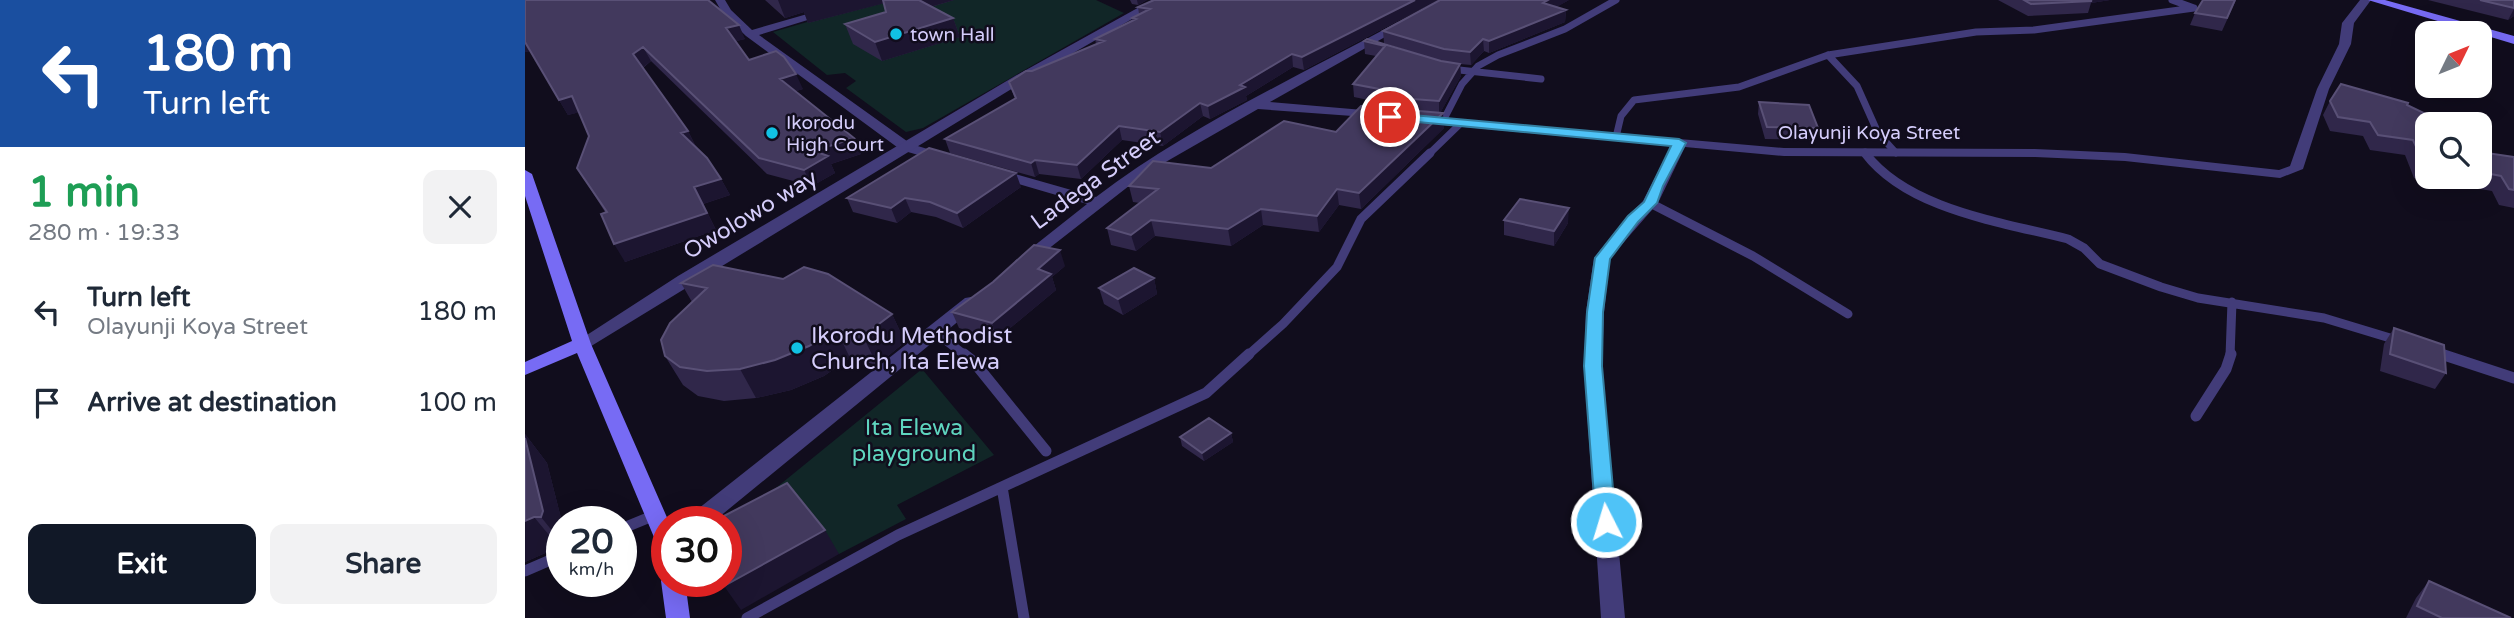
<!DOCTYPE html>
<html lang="en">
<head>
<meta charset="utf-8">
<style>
  body { margin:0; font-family:"Varela Round",sans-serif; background:#f2f2f3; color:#1f2937; height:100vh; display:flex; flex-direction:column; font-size:26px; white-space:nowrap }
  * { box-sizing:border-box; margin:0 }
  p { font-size:23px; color:#747a83 }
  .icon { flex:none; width:38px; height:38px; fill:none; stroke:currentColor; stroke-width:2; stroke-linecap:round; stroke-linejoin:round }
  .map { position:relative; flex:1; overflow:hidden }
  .sheet { display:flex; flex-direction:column; background:#fff; width:525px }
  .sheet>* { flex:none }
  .hud { background:#1a4fa0; color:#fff; overflow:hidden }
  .needle { width:46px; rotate:47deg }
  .buttons { position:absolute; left:1890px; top:21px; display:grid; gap:14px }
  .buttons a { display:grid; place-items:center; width:77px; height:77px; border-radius:14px; background:#fff; box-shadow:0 7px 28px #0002; font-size:35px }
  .speed { position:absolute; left:21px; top:506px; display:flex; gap:14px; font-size:35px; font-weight:700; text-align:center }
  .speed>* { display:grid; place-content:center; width:91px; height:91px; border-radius:50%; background:#fff; box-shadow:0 7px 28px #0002; line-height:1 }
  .speed small { font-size:18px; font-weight:400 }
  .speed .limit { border:10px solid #d22; background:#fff; color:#111 }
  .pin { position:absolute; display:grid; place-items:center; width:60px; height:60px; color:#fff; margin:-30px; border:4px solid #fff; border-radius:50%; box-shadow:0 2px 7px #0007 }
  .me { position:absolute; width:77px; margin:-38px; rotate:355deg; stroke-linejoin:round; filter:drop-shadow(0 0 5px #0008) }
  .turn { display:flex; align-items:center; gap:24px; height:147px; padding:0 28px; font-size:32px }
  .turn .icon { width:91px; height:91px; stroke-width:2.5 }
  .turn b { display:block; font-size:49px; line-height:60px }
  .round { display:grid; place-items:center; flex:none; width:74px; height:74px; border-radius:14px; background:#f2f2f3 }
  .overview { display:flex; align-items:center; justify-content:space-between; height:119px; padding:0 28px }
  h1 { font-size:42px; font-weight:700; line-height:52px; color:#1e9e55 }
  .cta { display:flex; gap:14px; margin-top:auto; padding:14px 28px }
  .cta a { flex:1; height:80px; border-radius:14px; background:#111827; color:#fff; font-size:28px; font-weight:700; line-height:80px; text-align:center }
  .cta a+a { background:#f2f2f3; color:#1f2937 }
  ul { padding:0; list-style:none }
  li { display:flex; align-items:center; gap:21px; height:91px; padding:0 28px }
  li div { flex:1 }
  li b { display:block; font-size:26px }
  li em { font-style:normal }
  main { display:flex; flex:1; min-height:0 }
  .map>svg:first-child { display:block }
  .green { fill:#112627 }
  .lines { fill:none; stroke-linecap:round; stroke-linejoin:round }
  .service-far2 { stroke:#423c79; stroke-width:7 }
  .service-far1 { stroke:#423c79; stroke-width:9 }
  .service { stroke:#423c79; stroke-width:11 }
  .minor { fill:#423c79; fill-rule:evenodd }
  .tertiary { fill:#423c79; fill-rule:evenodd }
  .secondary { fill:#776bf4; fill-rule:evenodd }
  .wall { fill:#30274a }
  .shaded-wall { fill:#1c1530 }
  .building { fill:#42395d; stroke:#595076; stroke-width:2 }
  .route { fill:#4fc3f7; stroke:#337fa1; stroke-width:2 }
  .poi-dot { fill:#11c2e4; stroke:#110d1d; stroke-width:2.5 }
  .labels { text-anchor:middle; stroke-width:5; stroke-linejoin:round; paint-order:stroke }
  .far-poi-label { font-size:19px; fill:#d5cdfb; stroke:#110d1d; text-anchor:start }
  .far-street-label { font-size:19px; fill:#d5cdfb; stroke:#110d1d }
  .street-label { font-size:23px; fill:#d5cdfb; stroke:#110d1d }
  .poi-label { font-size:23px; fill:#d5cdfb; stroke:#110d1d; text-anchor:start }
  .park-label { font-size:23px; fill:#5fd5bf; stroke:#110d1d }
</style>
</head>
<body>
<main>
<section class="sheet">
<div class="hud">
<div class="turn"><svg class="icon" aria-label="left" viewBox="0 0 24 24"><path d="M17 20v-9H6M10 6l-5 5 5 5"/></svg><div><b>180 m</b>Turn left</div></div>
</div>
<div class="overview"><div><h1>1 min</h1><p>280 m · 19:33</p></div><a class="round"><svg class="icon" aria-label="close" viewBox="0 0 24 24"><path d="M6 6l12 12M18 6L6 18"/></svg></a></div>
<ul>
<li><svg class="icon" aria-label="left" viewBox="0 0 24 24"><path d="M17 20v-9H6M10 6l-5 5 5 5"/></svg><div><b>Turn left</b><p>Olayunji Koya Street</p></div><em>180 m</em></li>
<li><svg class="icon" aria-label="arrive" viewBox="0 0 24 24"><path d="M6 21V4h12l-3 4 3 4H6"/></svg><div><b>Arrive at destination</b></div><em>100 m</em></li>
</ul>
<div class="cta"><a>Exit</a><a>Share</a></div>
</section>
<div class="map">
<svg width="1989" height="618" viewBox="0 0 1989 618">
  <rect width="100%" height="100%" fill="#110d1d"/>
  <path class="green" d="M357 0H571L599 13 398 128 381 132 321 88 331 81 320 73 302 75 248 32Z
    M397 369 469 455 372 505 381 519 314 554 204 526Z"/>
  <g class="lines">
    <path class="service-far2" d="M1647 0 1669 8
      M1303 55 1332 86 1353 133 1371 153
      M925 69 1016 79
      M918 121 937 84 953 66 973 55 1040 29 1091 0
      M1091 137 1096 116 1109 100 1214 87 1303 55 1451 32 1509 30 1669 8
      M903 155 936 123"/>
    <path class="service-far1" d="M1340 153C1383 210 1477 222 1543 239L1559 248 1575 264 1636 287 1673 298 1799 318 1875 341
      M1125 203 1228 256 1323 314
      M410 332 441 356
      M1909 352 1921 356
      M722 356 758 324 812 267 836 219 905 153
      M1705 356 1707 302"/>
    <path class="service" d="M439 354 449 362 521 451
      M1916 354 1989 378
      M1671 416 1701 369 1706 354
      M477 487 499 618
      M96 529 130 515
      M0 571 37 555
      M222 618 373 535 681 393 724 354"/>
    <path class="minor" d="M190 0H200L206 10 227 30 331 0H348L234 35 386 144 426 156 428 159 421 163 376 150 221 36 198 14Z
      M1835 0H1846L1829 23 1826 44 1804 89 1778 169 1755 178 1600 161 1510 157 1259 156 1160 147 1133 203 1085 258 1079 312 1077 366 1100 618H1076L1059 366 1061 312 1069 258 1103 216 1118 201 1146 146 896 123 891 122V116L1259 148 1510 149 1600 153 1754 170 1765 166 1792 89 1814 44 1817 23Z
      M873 22 883 24 745 102 850 111 857 115 855 118 733 109 618 175 504 264H492L490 261 562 204 466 176 464 173 466 170H476L571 197C663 127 772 77 873 22Z
      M446 297 452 298 455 302 452 306 188 522H161L164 516 440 298Z"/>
    <path class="tertiary" d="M627 0H640L498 82 63 348H51L48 344 153 276 490 76Z"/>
    <path class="secondary" d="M1843 0H1860L1989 36V44Z
      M0 170 7 174 66 344 144 522H142V551L134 548 131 542 52 353 0 375V362L47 341 0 196Z
      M140 574H142V581H160L165 618H141L136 581Z"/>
  </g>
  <path class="wall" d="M0 0 191 7 220 39 211 41 224 60 278 89 271 91 329 138 336 154 306 164 310 173 287 186 242 174 126 61 118 68 163 131 171 147 196 179 205 195 178 204 191 230 100 262 80 212 52 168 64 136 54 112 43 115 5 51 0 52Z
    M240 0H429L406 7 428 18 435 37 357 61 328 44 320 24 361 12 359 3 283 23 279 12 260 18Z
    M605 0H622L613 5 607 4Z
    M913 0 779 70 768 67 721 96 722 100 685 119 678 116 638 146 597 140 556 179 514 174 510 177 425 153 420 139 490 99 484 82 571 44 570 39 607 21V18L614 14 613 7Z
    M1044 0 1031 7 1041 10 1040 22 964 53 959 51 946 65 935 64 936 76 915 113 919 128 836 209 814 205 794 232 738 225 706 246 630 236 611 251 586 245 582 228 615 203 608 202 604 186 686 168 811 132 848 107V101L829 97 828 84 851 56 840 54 839 41 918 62 859 43 858 31Z
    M1473 0H1585L1566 3 1563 13 1503 16Z
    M1711 0 1697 31 1665 25 1670 13Z
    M1903 0H1989V16L1983 20Z
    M1805 101 1882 105 1902 124V177H1955V152L1989 157V208L1974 205 1967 191 1889 178 1880 155 1845 150 1838 136 1805 131 1798 115Z
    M1234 102 1293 128 1291 140 1240 139 1233 114Z
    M496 187 438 228 411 217 386 212 372 223 328 212 322 198Z
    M979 220 1043 223 1029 246 979 235Z
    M540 266 527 277 531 290 472 339 434 328 427 312Z
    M629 278 632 294 598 315 579 304 574 288Z
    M156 283 367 314 380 342 352 365 325 358 299 376 266 390 231 398 199 401 173 396 158 385 140 356 167 302Z
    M1869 328 1921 373 1910 389 1855 371 1859 344Z
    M706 433 708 442 679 461 657 446 655 437Z
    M0 434 22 463 37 522V547H34L0 562Z
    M1904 581 1986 618H1881L1891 598Z"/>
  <path class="shaded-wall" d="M253 0H359L360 3 283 23 279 12 260 18Z
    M384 0H429L388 12Z
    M612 0H622L613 5Z
    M890 0H913L779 70 777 57Z
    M1023 0H1044L1018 15V3Z
    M1552 0H1585L1566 3 1567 1Z
    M1989 9V16L1983 20Z
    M1041 10 1040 22 964 53V41Z
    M428 18 435 37 357 61 350 42Z
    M214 25 220 39 208 42 201 28Z
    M958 39 959 51 946 65 945 52Z
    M0 43 5 51 0 52Z
    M118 47 126 61 116 69 108 54Z
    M767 54 768 67 721 96 722 100 685 119 683 106Z
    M935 64 936 76 914 115V101Z
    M271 74 278 89 262 94 255 79Z
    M47 96 56 112 43 115 34 100Z
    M675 103 678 116 638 146 635 132Z
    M918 113 919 128 836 209 834 193Z
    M594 126 597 140 556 179 552 165Z
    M163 131 171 147 156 133Z
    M329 138 336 154 306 164 310 173 287 186 279 170 289 151Z
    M510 160 514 174 510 177 506 163Z
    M491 173 496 187 438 228 432 213Z
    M196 179 205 195 178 204 191 230 100 262 89 244 169 187Z
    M812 189 814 205 794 232 792 216Z
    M380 198 386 212 372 223 366 208Z
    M1044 208 1043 223 1029 246V231Z
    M736 209 738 225 706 246 703 229Z
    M626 220 630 236 611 251 606 235Z
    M535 250 540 266 527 277 531 290 472 339 467 323 513 269Z
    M629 278 632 294 598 315 593 299Z
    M367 314 380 342 352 365 338 336Z
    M311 329 325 358 299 376 266 390 231 398 215 369Z
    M706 433 708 442 679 461 677 453Z
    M0 434 22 463 37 522V543L16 517Z
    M9 517 34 547 0 562V521Z
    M300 530 314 554 216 610 199 586Z"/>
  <path class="building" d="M0 0H184H183L214 25 201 28 224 60 251 51 259 57 271 74 255 79 329 138 289 151 303 156 279 170 234 158 118 47 108 54 163 131 156 133 182 158 196 179 169 187 182 213 89 244 76 214 82 212 52 168 64 136 47 96 34 100 0 42Z
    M358 0H394L428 18 350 42 320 24 361 12Z
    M629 0H890L777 57 767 54 715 85 720 87 683 106 675 103 635 132 594 126 552 165 510 160 506 163 420 139 491 98 484 82 501 71H507L579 41 570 39 611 19 607 18 625 9 613 7Z
    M915 0H1023L1018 3 1041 10 964 41 958 39 945 52 919 49 858 31Z
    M1499 0H1564L1567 1 1506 4Z
    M1678 0H1710L1702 18 1670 13Z
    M1955 0H1989V8Z
    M842 39 916 61 935 64 914 101 847 96 854 89 828 84 860 46 839 41Z
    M1816 84 1883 103 1882 105 1901 114 1910 124H1902V163L1898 162 1888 140 1853 135 1845 122 1813 117 1805 101Z
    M1234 102 1284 105 1293 128 1242 127Z
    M836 106 918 113 834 193 812 189 792 216 736 209 703 229 626 220 606 235 582 228 633 189 604 186 628 161 686 168 759 121 811 132Z
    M404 148 491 173 432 213 405 202 380 198 366 208 322 198Z
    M1955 152 1989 157V190L1984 189 1976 176 1955 172Z
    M995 199 1044 208 1029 231 979 220Z
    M509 245 535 250 513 269 526 274 467 323 427 312 468 282Z
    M188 265 258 279 279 267 303 274 367 314 338 336 311 329 284 346 250 360 215 369 182 371 155 367 140 356 136 340 145 323 182 288 156 283Z
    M609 268 629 278 593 299 574 288Z
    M1869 328 1919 345 1921 373 1865 354Z
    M684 418 706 433 677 453 655 437Z
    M0 438 18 511 16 517H9L0 521Z
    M262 483 300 530 199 586 196 581H201V535L208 532 201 523V522H200L197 517Z
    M1904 581 1986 618H1917L1892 606Z"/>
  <path class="route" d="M865 113 1154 139 1161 143 1138 186 1132 203 1113 222 1085 259 1078 312 1077 366 1091 522 1088 527 1081 529 1074 527 1071 522 1059 366 1062 312 1070 258 1103 216 1119 202 1146 146 861 119 859 117Z"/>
  <g class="poi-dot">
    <circle cx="371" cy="34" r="7"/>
    <circle cx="247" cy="133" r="7"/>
    <circle cx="272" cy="348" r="7"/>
  </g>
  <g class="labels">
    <g class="far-poi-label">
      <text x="385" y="41">town Hall</text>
      <text x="261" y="129">Ikorodu<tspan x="261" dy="22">High Court</tspan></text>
    </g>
    <g class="far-street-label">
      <text x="1344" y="139">Olayunji Koya Street</text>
    </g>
    <g class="street-label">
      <text transform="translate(570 179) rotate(-36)" y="8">Ladega Street</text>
      <text transform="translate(225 214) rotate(-31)" y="8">Owolowo way</text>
    </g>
    <g class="poi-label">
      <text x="286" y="343">Ikorodu Methodist<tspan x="286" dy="26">Church, Ita Elewa</tspan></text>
    </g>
    <g class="park-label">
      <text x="389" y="435">Ita Elewa<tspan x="389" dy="26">playground</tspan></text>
    </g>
  </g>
</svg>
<div class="buttons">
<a><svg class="needle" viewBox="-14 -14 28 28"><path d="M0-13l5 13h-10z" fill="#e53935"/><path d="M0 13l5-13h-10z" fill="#747a83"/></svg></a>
<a><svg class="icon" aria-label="search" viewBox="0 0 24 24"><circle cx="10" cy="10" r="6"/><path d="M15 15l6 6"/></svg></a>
</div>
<div class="speed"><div>20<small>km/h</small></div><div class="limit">30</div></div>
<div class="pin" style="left:865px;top:117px;background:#d93025"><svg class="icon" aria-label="arrive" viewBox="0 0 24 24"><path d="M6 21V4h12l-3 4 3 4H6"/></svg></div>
<svg class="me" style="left:1081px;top:522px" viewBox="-20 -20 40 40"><circle r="17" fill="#4fc3f7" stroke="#fff" stroke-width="3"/><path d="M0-11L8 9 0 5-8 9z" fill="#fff"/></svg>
</div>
</main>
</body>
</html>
